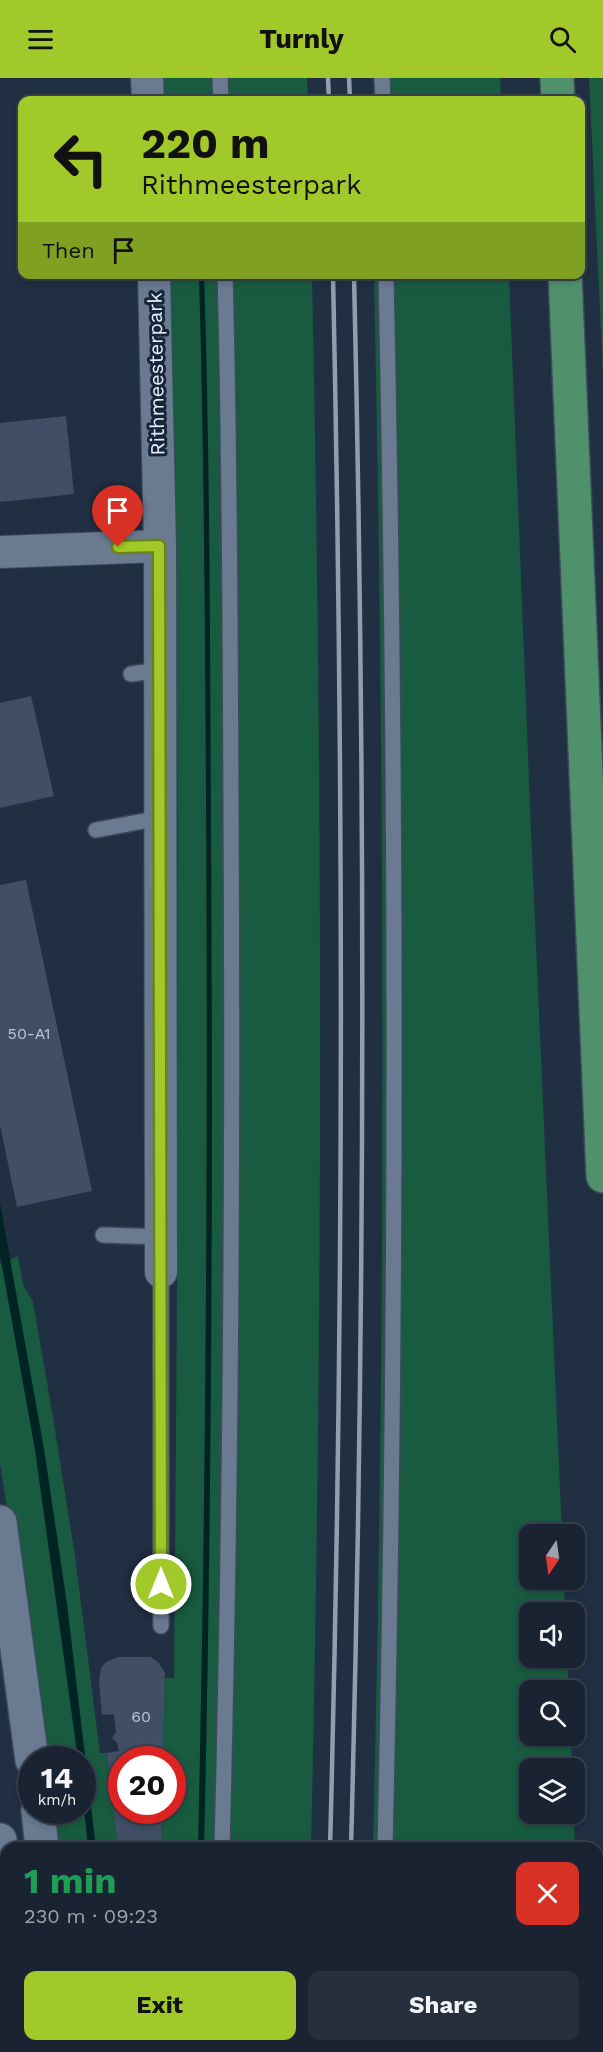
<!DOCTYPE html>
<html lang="en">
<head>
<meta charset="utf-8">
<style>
  body { margin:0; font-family:"Work Sans",sans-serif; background:#262f3e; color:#f1f3f6; height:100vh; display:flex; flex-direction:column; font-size:22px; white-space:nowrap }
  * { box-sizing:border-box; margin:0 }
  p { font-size:20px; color:#9fa4ac }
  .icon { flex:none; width:33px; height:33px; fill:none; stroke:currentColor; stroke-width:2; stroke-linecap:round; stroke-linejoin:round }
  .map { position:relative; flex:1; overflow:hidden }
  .details { position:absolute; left:0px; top:1764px; width:603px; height:210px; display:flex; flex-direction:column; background:#192332; border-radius:18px 18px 0 0; box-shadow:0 3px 9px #0003,0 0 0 2px #37404d }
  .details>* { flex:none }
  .top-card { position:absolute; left:18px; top:18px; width:567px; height:183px; border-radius:12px; box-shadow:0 3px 9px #0003,0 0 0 2px #37404d; background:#a1c92a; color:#111; overflow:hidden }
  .needle { width:39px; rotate:193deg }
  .controls { position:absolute; left:519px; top:1446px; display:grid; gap:12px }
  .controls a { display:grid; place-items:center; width:66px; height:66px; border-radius:12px; background:#192332; box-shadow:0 3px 9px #0003,0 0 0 2px #37404d; font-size:30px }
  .speed { position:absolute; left:18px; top:1668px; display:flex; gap:12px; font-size:30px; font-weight:700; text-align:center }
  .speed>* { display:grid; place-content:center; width:78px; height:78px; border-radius:50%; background:#192332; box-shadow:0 3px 9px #0003,0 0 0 2px #37404d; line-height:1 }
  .speed small { font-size:15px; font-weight:400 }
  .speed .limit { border:9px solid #d22; background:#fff; color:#111 }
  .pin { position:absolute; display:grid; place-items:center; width:51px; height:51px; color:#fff; margin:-62px -26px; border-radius:50% 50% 50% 0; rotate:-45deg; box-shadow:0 0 6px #0007 }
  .pin .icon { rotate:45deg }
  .me { position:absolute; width:66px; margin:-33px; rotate:0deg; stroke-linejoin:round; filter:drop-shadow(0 0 4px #0008) }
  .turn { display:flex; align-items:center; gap:21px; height:126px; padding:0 24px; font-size:27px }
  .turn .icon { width:78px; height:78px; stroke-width:2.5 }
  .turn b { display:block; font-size:42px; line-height:51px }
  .then { display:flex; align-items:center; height:57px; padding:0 24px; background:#0003; gap:12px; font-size:22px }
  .round { display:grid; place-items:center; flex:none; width:63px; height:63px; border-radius:12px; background:#262f3e }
  .headline { display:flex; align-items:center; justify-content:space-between; height:102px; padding:0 24px }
  h1 { font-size:36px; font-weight:700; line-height:45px; color:#1e9e55 }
  .cta { display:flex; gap:12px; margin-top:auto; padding:12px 24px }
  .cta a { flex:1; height:69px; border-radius:12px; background:#a1c92a; color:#111; font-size:24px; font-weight:700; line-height:69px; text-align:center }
  .cta a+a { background:#262f3e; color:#f1f3f6 }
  header { display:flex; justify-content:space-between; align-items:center; height:78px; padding:0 24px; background:#a1c92a; color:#111; font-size:27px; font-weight:700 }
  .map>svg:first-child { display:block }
  .green { fill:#185b40 }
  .water { fill:#002324 }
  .building { fill:#404f65 }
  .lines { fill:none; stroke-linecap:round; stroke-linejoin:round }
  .lane-casing { stroke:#3e4a5b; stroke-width:18 }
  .street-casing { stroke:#3e4a5b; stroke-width:34 }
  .secondary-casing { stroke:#3e4a5b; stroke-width:36 }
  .highway-casing { stroke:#3e4a5b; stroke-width:36 }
  .lane { stroke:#697a91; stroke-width:15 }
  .street { stroke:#697a91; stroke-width:32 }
  .secondary { stroke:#697a91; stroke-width:33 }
  .highway { stroke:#4f916a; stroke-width:33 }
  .rail { stroke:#929dad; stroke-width:4.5 }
  .route-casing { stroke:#69831b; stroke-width:15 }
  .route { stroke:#a1c92a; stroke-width:10 }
  .labels { text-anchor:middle; stroke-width:6; stroke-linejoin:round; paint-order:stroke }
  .number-label { font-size:16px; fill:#bbc6d6 }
  .street-label { font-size:20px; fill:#e4edfb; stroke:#172539 }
</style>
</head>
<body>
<header><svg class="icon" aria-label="menu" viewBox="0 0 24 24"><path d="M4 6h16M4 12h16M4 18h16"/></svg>Turnly<svg class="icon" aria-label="search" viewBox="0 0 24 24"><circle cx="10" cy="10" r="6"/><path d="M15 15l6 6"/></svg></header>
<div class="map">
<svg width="603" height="1974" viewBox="0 0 603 1974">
  <rect width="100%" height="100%" fill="#212f43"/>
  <path class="green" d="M164 0H214V22H165Z
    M226 0H307L308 22H227Z
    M389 0H500L501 22H389Z
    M589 0H603V298Z
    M219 196 223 334 227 992 217 1770H161L162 1733 172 1732V1682L163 1681 165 1600H174C178 1132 182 664 170 197Z
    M380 196C390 721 389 1245 377 1770H373C386 1246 385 721 374 197Z
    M232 197H312C323 721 323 1246 311 1770H229L238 995 236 336Z
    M392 197H509L531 753 562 1456H530V1502H564L565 1534H530V1580H567L569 1612H530V1658H571L572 1690H530V1736H574L575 1770H391Z
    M18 1178 23 1206 33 1224 52 1333 75 1478 100 1675H107L118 1770H51L47 1733 82 1732V1682L41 1681 13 1467 0 1386V1186Z
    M69 1968H212V1974H69Z
    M224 1968H306L305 1974H224Z
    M386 1968H582V1974H386Z"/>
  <path class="water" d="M204 196C210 381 210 565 211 750 213 1090 212 1430 204 1770H198C206 1420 208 1069 206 718 205 544 204 370 199 197Z
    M0 1125 44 1371 67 1526 96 1770H88L83 1720 82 1682 78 1681 35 1372 0 1177Z"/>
  <path class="building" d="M66 338 74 416 0 424V345Z
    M31 618 54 718 0 730V625Z
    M26 802 92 1113 17 1129 0 1047V807Z
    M118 1579H151L159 1585 165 1595 163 1682H122V1732H162L161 1770H118L107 1675 119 1673 117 1665 112 1660 116 1654 114 1636 102 1637 99 1603 101 1590 106 1584Z"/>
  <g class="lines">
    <g class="lane-casing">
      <path id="lane" d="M220 0 221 22
        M382 0 383 22
        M131 596 160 592
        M96 752 160 740
        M103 1157 161 1159
        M161 1194V1548
        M222 1770C231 1422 233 1074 231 726 230 550 230 373 225 196
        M385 1770C397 1246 397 721 386 196
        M217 1974V1968
        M379 1974V1968"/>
    </g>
    <g class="street-casing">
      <path id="street" d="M147 0 148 22
        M154 196 160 468 161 1194
        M0 474 160 468
        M0 1902 6 1901"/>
    </g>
    <g class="secondary-casing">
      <path id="secondary" d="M0 1444 32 1682
        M38 1732 42 1770
        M0 1762 6 1822
        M17 1968V1974
        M58 1968V1974"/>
    </g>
    <g class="highway-casing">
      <path id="highway" d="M557 0 558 22
        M565 196 603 1098"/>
    </g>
    <use href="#lane" class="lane"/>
    <use href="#street" class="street"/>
    <use href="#secondary" class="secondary"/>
    <use href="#highway" class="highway"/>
    <path class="rail" d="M328 0 329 22
      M349 0 350 22
      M330 1770C344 1246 344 721 333 196
      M351 1770C365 1246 366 721 354 196
      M324 1974V1968
      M346 1974V1968"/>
  </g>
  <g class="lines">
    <g class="route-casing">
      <path id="route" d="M118 469 159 468 161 1506"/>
    </g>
    <use href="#route" class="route"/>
  </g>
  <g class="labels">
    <g class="number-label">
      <text x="29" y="961">50-A1</text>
      <text x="141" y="1644">60</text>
    </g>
    <g class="street-label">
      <text transform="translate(156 296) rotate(-91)" y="7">Rithmeesterpark</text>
    </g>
  </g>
</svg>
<div class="controls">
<a><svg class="needle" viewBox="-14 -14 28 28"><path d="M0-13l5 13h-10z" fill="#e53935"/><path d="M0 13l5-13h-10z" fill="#9fa4ac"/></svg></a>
<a><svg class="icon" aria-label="sound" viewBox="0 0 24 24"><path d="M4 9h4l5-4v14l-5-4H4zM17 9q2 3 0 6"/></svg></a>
<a><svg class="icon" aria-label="search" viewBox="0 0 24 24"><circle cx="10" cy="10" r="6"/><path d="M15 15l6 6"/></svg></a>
<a><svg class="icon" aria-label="layers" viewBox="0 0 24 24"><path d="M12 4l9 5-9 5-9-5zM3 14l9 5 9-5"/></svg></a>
</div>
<div class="speed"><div>14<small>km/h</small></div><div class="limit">20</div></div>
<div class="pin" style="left:118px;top:469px;background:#d93025"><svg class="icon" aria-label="arrive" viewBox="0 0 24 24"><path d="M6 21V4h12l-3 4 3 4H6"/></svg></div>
<svg class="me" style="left:161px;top:1506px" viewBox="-20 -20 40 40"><circle r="17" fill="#a1c92a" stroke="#fff" stroke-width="3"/><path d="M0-11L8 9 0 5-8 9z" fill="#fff"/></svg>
<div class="top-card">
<div class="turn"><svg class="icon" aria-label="left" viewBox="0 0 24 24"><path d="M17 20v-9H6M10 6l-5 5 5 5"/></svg><div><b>220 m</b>Rithmeesterpark</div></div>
<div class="then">Then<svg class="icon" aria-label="arrive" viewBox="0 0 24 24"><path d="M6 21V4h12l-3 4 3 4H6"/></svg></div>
</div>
<section class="details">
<div class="headline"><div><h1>1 min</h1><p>230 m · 09:23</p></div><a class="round" style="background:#d93025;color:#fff"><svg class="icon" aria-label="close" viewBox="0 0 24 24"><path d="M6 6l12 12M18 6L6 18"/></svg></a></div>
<div class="cta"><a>Exit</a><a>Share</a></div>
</section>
</div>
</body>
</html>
